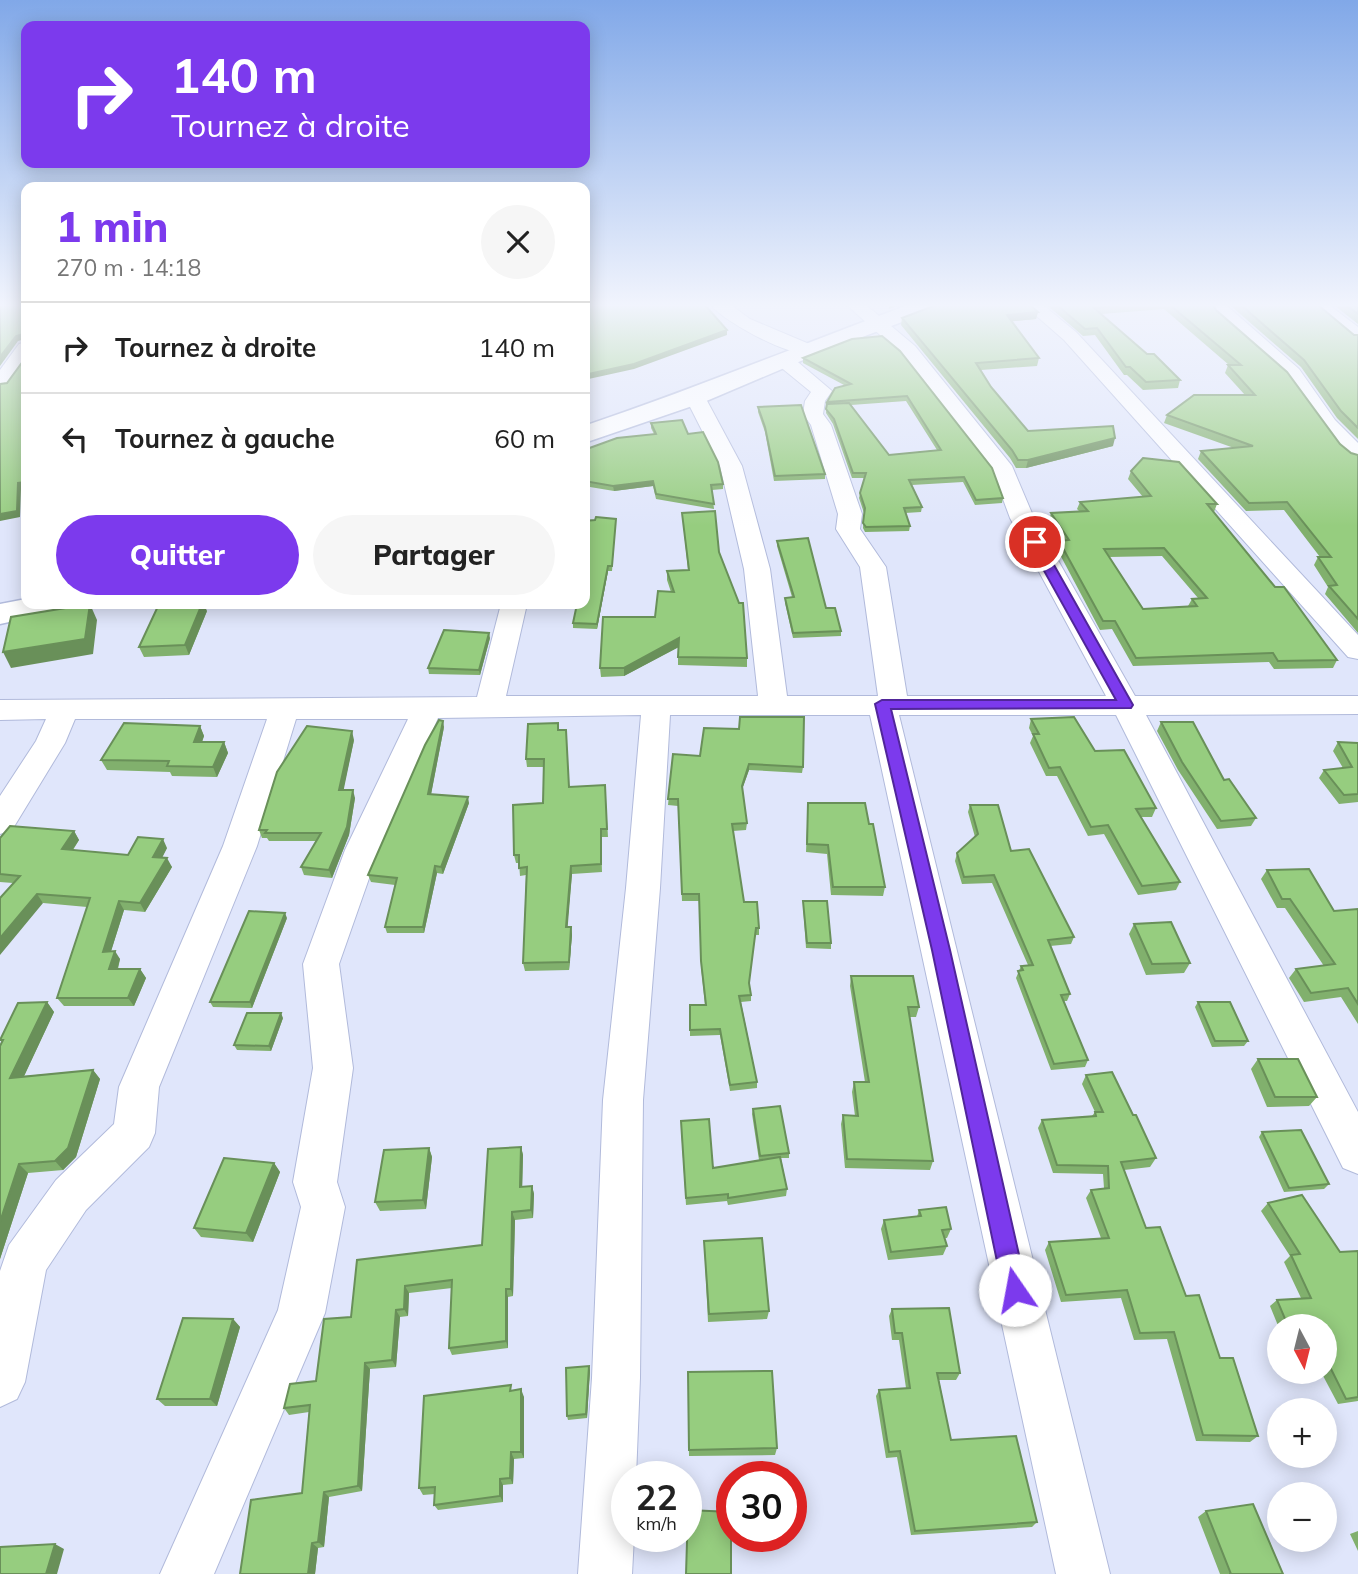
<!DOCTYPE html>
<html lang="fr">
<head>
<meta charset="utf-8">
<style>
  body { margin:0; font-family:Mulish,sans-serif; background:#f6f6f6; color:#222; height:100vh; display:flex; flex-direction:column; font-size:26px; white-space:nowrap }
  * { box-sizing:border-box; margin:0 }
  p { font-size:23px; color:#767676 }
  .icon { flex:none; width:38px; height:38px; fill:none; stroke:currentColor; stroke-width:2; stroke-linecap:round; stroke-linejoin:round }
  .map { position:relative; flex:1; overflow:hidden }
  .panel { position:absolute; left:21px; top:182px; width:569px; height:427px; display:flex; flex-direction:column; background:#fff; border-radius:14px; box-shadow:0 4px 18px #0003 }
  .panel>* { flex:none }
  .top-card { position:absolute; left:21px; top:21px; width:569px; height:147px; border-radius:14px; box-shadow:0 4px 18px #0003; background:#7c3aed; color:#fff; overflow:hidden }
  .needle { width:46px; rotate:173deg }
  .tools { position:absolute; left:1267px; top:1314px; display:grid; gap:14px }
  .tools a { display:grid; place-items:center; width:70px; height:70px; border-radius:50%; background:#fff; box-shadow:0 4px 18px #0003; font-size:35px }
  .speed { position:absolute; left:611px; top:1461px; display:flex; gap:14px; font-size:35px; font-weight:700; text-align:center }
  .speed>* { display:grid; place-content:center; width:91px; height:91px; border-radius:50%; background:#fff; box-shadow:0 4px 18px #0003; line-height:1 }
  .speed small { font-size:18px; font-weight:400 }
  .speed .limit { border:10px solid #d22; background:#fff; color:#111 }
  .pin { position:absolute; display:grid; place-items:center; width:60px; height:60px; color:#fff; margin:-30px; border:4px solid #fff; border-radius:50%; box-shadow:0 2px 7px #0007 }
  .me { position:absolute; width:77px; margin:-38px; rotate:348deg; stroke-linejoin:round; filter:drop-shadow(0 0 5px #0008) }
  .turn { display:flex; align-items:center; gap:24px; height:147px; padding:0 35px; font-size:32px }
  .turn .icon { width:91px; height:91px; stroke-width:2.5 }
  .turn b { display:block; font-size:49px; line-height:60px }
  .round { display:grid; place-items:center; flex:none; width:74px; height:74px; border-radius:37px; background:#f6f6f6 }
  .head { display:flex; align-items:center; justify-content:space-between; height:119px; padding:0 35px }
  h1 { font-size:42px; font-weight:800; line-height:52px; color:#7c3aed }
  .button { display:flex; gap:14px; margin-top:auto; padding:14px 35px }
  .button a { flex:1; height:80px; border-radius:42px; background:#7c3aed; color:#fff; font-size:28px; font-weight:800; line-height:80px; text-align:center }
  .button a+a { background:#f6f6f6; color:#222 }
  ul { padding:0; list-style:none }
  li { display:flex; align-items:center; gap:21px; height:91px; padding:0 35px; border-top:2px solid #e0e0e0 }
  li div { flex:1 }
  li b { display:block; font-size:26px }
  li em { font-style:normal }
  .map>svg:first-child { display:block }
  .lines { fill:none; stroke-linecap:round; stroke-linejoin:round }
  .minor-casing { stroke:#b1badb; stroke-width:2 }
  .highway-casing { stroke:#b1badb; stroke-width:3 }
  .minor { fill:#fff; fill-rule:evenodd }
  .highway { fill:#fff; fill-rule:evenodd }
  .wall { fill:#81b06d; fill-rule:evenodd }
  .shaded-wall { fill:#699059 }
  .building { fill:#96cd7f; stroke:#699059; stroke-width:2; fill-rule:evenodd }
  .route { fill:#7c3aed; stroke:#51269a; stroke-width:2 }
</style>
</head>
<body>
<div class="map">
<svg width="1358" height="1574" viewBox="0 0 1358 1574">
  <rect width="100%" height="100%" fill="#e0e6fb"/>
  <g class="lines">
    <g class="minor-casing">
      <path id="minor" d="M711 305H731L750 319 814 346 816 350 814 354C793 359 724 322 711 305Z
        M847 305H866L915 346 1012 466 1034 518 1135 696H1358V714L1146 715 1358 1112V1174L1343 1168 1116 715H899L1110 1574H1056L870 715H670L660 888 643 1100 640 1378 636 1477H626V1536H634L632 1574H578L592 1378 603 1100 626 888 641 715 438 718 379 850 339 964 353 1068 337 1182 345 1207 325 1313 214 1574H160L278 1310 301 1207 293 1182 313 1068 303 964 345 850 408 719H296L257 846 159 1087 155 1133 149 1147 86 1210 46 1270 25 1382 17 1399 0 1407V1271L9 1245 56 1180 114 1124 119 1087 223 846 267 719H75L65 743 12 830 0 834V796L36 741 46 719 0 720V700L477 697 501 604H527L506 696H758L744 569 720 466 685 397 688 393H702L705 397 742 466 770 569 787 696H878L860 567 836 529 838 514 811 425 803 414 805 401 811 392 778 365 776 361 785 355 792 357 832 391 825 401 823 414 831 425 862 514 860 529 886 567 907 696H1106L1010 518 993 472 901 354Z
        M1024 305H1043L1076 332 1358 635V659L1348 657 1064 340Z
        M1207 305H1226L1299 369 1335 420 1358 443V463C1332 456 1303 399 1286 378 1263 351 1228 333 1207 305Z
        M1309 305H1329L1358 327V341L1352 340Z
        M26 342V361L7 387 0 389V370L19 344Z"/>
    </g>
    <g class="highway-casing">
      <path id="highway" d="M908 305H939L936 309 815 355 704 402 584 443V426C694 389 800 345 908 305Z
        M26 599V604H64L59 611 0 624V604Z"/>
    </g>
    <use href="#minor" class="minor"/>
    <use href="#highway" class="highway"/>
  </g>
  <path class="wall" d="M1047 305H1213L1216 310 1340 444 1351 453 1358 455V633L1325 594 1328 587 1314 565 1318 557H1320L1284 510 1246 511 1198 459 1201 451 1234 448 1164 423 1167 415 1245 395 1225 373 1228 365H1229L1164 309 1101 314 1147 354 1180 380 1178 388 1143 390 1127 375H1124L1095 335 1083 336Z
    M1230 305H1318L1354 335H1358V439L1337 418 1301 367Z
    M1334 305H1358V324Z
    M1038 312 1036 319 1012 321 1039 358 1037 366 981 370 991 387 1028 431 1113 446 1026 468H1016L1010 458 901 325 902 318Z
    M882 336 1003 498 1002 503 975 505 963 482 912 485 922 507 921 512 905 513 910 526 909 531 865 532 863 528 864 513 859 498 864 478H852L833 424 826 413 827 402 844 385 803 363V358ZM906 401 937 450 889 455 851 405Z
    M758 407 825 474V479L774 481 765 432 758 412Z
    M651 423 688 434 723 484V489L712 490 714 509 656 499 653 486 614 491 584 486V450L654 434 651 428Z
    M1131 471 1217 504 1214 512H1213L1337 660 1333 668 1274 669 1269 662 1133 666 1112 629 1100 630 1057 549 1059 541H1062L1049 521 1051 513 1079 511 1077 509 1080 502 1143 497 1128 479ZM1162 556 1198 598 1192 599 1188 606 1143 609 1109 557Z
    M682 513 719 552 747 658V667L678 665V647L624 676 601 677 600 668 655 617 671 592 667 580V571L688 570Z
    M616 519 612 571H608L597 629 573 628V623Z
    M777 541 826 608 841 631V636L793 638 785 603V598L792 597 777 546Z
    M447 604H476L474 609 447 607Z
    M207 611 189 655 144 657 139 647Z
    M490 638 480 675 429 674 428 668Z
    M1031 719 1095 751 1156 808 1152 817H1141L1180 882 1176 890 1138 895 1104 834 1088 836 1057 776H1046L1030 743 1033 736 1029 728Z
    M1161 722 1224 780 1256 818 1251 826 1217 829 1178 770 1157 731Z
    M200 726 204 736 202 742H224L228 753 217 777 172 776 170 772 107 770 101 760Z
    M444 727 431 794 469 803 443 874 437 873 424 933H387L385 927 395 885 371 882 368 875Z
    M559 730 569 787 605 785 608 837H601L602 872 572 874 567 927H571L572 935 569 970 525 971 523 963 526 875 520 876 519 863H516L514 855 543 803V767H527L526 759Z
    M354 740 343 790 355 798 349 835 332 878 304 875 301 867 317 841H269L267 838H262L259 830Z
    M1338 742 1358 743V802L1339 804 1319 778 1324 770 1343 768 1333 751Z
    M673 754 803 767 802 773 749 770 742 790 747 823 746 830 733 831 744 902 759 928V935H755L749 984 751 995V1001L741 1002 757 1082V1088L730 1091 720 1035 690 1036V1005H705L701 967 699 901H682L678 806 668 805Z
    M808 803 885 887 883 896 831 895 827 854 806 852Z
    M970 805 1011 851 1074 937 1071 944 1050 946 1070 994 1067 1001H1064L1088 1060 1085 1067 1051 1070 1016 978 1021 966 1028 965 992 883 962 884 955 861 957 853 975 837 968 812Z
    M74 831 79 840 73 850 128 855 167 848 162 857 172 867 145 912 124 910 111 951 120 959 118 969H140L146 978 134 1006H64L57 998 87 907 43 903 13 883 0 882V838Z
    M1267 870 1334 911 1358 909V1024L1341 997 1304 1002 1289 978 1296 969 1324 966 1285 908H1277L1261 879Z
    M803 901 831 943V949L806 948 803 906Z
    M287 918 252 1008 213 1007 210 1002Z
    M1134 924 1190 963 1184 973 1146 975 1129 934Z
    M851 976 919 1007 916 1017H909L933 1161 930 1170 845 1168 841 1124 843 1115 855 1116 852 1092 854 1082H865L850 986Z
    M47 1002 54 1012 24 1076 93 1070 100 1079 76 1157 63 1170 28 1173 0 1259V1046L2 1042 0 1040Z
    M1198 1002 1248 1041 1244 1046 1212 1047 1195 1007Z
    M283 1018 271 1051 237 1050 234 1045Z
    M1258 1059 1317 1097 1309 1106 1267 1107 1251 1069Z
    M1086 1075 1133 1115 1156 1158 1150 1167 1124 1170 1146 1228 1220 1358 1258 1436 1250 1442 1196 1441 1167 1339 1134 1340 1121 1298 1061 1302 1045 1250 1049 1242 1101 1238 1086 1198 1091 1190 1104 1188 1103 1174 1053 1173 1038 1128 1042 1120 1092 1116 1095 1112 1082 1084Z
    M753 1109 789 1153V1158H781L787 1189 786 1196 728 1205 727 1201 686 1205 681 1128 713 1168 759 1160 752 1114Z
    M1262 1132 1329 1184 1324 1189 1284 1192 1259 1137Z
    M521 1147 523 1155 522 1187 532 1186 534 1194 533 1218 515 1220 513 1296 508 1297V1348L452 1355 449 1348 452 1288 409 1293 408 1316 400 1317 396 1367 370 1369 362 1491 329 1497 324 1547 318 1548 315 1574H240L302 1493 309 1412 289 1415 284 1408 316 1381 351 1317 357 1260 482 1245Z
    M429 1148 432 1157 426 1209 380 1211 375 1202Z
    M274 1163 280 1172 253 1242 201 1237 194 1228Z
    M1268 1203 1340 1252 1358 1251V1401L1338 1404 1321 1372H1325V1326H1279V1328L1270 1306 1277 1300 1301 1298 1284 1262 1290 1256 1261 1211Z
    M919 1210 951 1229 947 1238H945L947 1246 943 1255 888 1260 881 1229 884 1220 917 1217Z
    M704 1241 769 1311 767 1319 708 1322Z
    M892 1309 960 1373 956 1380H939L951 1440 1037 1522 1032 1527 911 1535 897 1457 886 1458 876 1396 879 1390 906 1388 899 1340H892L889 1316Z
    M233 1319 240 1327 217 1406H165L157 1399Z
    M590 1370 587 1418 568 1420 567 1416Z
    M688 1372 777 1448 775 1455 689 1456Z
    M513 1390 524 1397V1458L514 1459 513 1484 503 1485V1502L438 1510 434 1505 435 1494 423 1495 419 1488Z
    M1206 1511 1283 1574H1220L1198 1517Z
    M1358 1531V1551L1350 1534Z"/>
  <path class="shaded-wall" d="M889 305H900L889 309Z
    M1038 312 1036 319 1006 322 1007 315Z
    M727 330V335L634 369 584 380V375Z
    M23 334 25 339 18 341 0 366V357L16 336Z
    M1115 438 1113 446 1026 468 1028 460Z
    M653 481V486L614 491 613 486Z
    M26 482V489H21L20 517 0 521V514L18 483Z
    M608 566V571L597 629V624Z
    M90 604 97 620 93 654 11 668 3 652Z
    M202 604H204L207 611 189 655 185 645Z
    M489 633 490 638 480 675 479 670Z
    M679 638V647L624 676V668Z
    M443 721 444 727 430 800 428 794Z
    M200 726 204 736 198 753 194 742Z
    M352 731 354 740 342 798 339 790Z
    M224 742 228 753 217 777 213 767Z
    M749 764V770L741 792 742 786Z
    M353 790 355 798 349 835 332 878 329 870Z
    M468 797 469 803 443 874 441 867Z
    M74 831 79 840 67 858 62 849Z
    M163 839 167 848 158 866 153 857Z
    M167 858 172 867 145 912 140 903Z
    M435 866 437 873 424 933 423 927Z
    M571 866 572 874 567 935 566 927Z
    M37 894 43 903 0 955V938Z
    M119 901 124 910 108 961 103 952Z
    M285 913 287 918 252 1008 250 1002Z
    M571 927 572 935 569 970V962Z
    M115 951 120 959 115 978 109 969Z
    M140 969 146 978 134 1006 128 998Z
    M47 1002 54 1012 19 1087 10 1078Z
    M281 1013 283 1018 271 1051 269 1046Z
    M93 1070 100 1079 76 1157 63 1170 55 1161Z
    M521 1147 523 1155 522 1195 520 1187Z
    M429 1148 432 1157 426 1209 423 1200Z
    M274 1163 280 1172 253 1242 246 1233Z
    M19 1164 28 1173 0 1259V1222Z
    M532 1186 534 1194 533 1218 531 1210Z
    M512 1212 515 1220 513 1296 511 1289Z
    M405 1286 409 1293 408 1316 404 1309Z
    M506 1289 508 1297V1348L506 1341Z
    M396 1310 400 1317 396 1367 392 1360Z
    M233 1319 240 1327 217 1406 210 1399Z
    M365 1363 370 1369 362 1491 358 1486Z
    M589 1366 590 1370 587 1418 586 1414Z
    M521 1389 524 1397V1458L521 1452Z
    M511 1452 514 1459 513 1484 510 1478Z
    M500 1479 503 1485V1502L500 1496Z
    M324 1492 329 1497 324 1547 318 1542Z
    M312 1543 318 1548 315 1574H308Z
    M55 1544 64 1549 57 1574H46Z"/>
  <path class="building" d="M0 305H26V337L23 334 16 336 0 357Z
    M584 305H705L727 330 634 364 584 375Z
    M936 305H1030L1038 312 1007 315 1039 358 976 363 991 387 1028 431 1113 426 1115 438 1028 460H1018L1012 450 902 318Z
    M1057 305H1124L1094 308 1147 354H1154L1180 380 1146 382 1130 367H1126L1097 328 1085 329Z
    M1170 305H1213L1216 310 1287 372 1340 444 1351 453 1358 455V619L1329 586 1337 585 1318 557H1331L1287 502 1249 503 1201 451 1253 446 1167 415 1194 395H1255L1228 365H1241Z
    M1241 305H1318L1354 335H1358V428L1341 411 1304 360Z
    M1346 305H1358V314Z
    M882 336 900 351 992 468 1003 498 976 500 964 477 909 480 922 507 904 508 910 526 866 527 863 523 865 508 860 493 866 473H853L834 419 826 409 827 404 849 403 889 455 941 450 907 396 827 402 835 388 851 384 803 358 852 339Z
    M26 338V482L18 483 17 511 0 514V384L7 383 26 357Z
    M801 405 825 474 775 476 765 427 758 407Z
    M682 420 688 434 703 432 718 462 723 484 711 485 714 504 656 494 653 481 613 486 584 481V450L617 438 656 434 651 423Z
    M1143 458 1179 462 1217 504H1207L1275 587H1284L1337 660 1278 661 1273 653 1136 658 1115 621H1103L1059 541 1069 540 1051 513 1088 511 1080 502 1151 496 1131 471ZM1164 548 1207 598 1192 599 1197 606 1143 609 1104 549Z
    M715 511 719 552 739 603H743L747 658 678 657 679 638 624 668H600L603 617H655L658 591 674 592 667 571 689 570 682 513Z
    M596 517 616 519 612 566H608L597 624 573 623 577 604H584V521L595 520Z
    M808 538 826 608H835L841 631 793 633 785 598 794 597 777 541Z
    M90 604 85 639 3 652 11 617Z
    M159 604H202L185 645 139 647Z
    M444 630 489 633 479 670 428 668Z
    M740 717H804L803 767 749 764 742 786 747 823 732 824 744 902H757L759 928H756L749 983 751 995 739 996 757 1082 730 1085 720 1029 690 1030V1005H706L701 961 699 894H682L678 799H668L673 754 700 756 704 728 739 729Z
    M1074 717 1095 751 1124 750 1156 808 1136 809 1180 882 1142 886 1108 825 1091 827 1060 767 1049 768 1033 734H1039L1031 719Z
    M439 720 443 721 428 794 468 797 441 867 435 866 423 927H385L397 878 368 875 425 745Z
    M1161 722H1193L1224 780 1229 779 1256 818 1221 821 1182 762Z
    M124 723 200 726 194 742H224L213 767 167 766 169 761 101 760Z
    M558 723V730H566L569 787 605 785 607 829H601V864L571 866 566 927H571L569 962 523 963 527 867 519 868V855H514L513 805 543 803 544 759H526L528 724Z
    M307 726 352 731 339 790H353L347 827 329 870 301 867 321 833H265L267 830H259L277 772Z
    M1338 742 1358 743V794L1344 795 1324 770 1352 767Z
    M808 803H865L869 824H873L885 887H833L828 845 807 844Z
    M970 805H998L1011 851 1029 849 1074 937 1048 940 1070 994 1061 995 1088 1060 1054 1064 1018 971 1023 970 1021 966 1033 965 994 875 964 877 957 853 978 834Z
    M10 826 74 831 62 849 128 855 138 837 163 839 153 857 167 858 140 903 119 901 103 952 115 951 109 969H140L128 998H57L90 898 37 894 0 938V898L20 876 0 874V838Z
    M1309 869 1334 911 1358 909V1004L1348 988 1311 993 1296 969 1335 964 1290 899H1282L1267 870Z
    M803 901H827L831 943H807Z
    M249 911 285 913 250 1002H210Z
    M1171 922 1190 963 1152 964 1134 924Z
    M851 976H913L919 1007H908L933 1161 847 1159 843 1115 858 1116 854 1082H869Z
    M47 1002 10 1078 93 1070 68 1148 55 1161 19 1164 0 1222V1046L3 1040H0L18 1003Z
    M1198 1002H1230L1248 1041H1215Z
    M247 1013H281L269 1046 234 1045Z
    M1258 1059H1298L1317 1097H1275Z
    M1112 1072 1133 1115H1136L1156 1158 1121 1162 1146 1228 1160 1227 1186 1296 1199 1295 1220 1358H1233L1258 1436 1203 1435 1174 1332 1140 1333 1127 1290 1066 1295 1049 1242 1109 1238 1091 1190 1109 1188 1108 1166 1057 1165 1042 1120 1096 1116 1095 1112H1103L1086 1075Z
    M780 1106 789 1153 760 1156 753 1109Z
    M709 1119 713 1168 780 1157 787 1189 728 1198V1194L686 1198 681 1121Z
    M1301 1130 1329 1184 1289 1188 1262 1132Z
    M521 1147 520 1187 532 1186 531 1210 512 1212 511 1289H506V1341L449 1348 452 1280 405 1286 404 1309 396 1310 392 1360 365 1363 358 1486 324 1492 318 1542 312 1543 308 1574H240L251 1500 302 1493 310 1405 284 1408 290 1384 316 1381 324 1319 351 1317 357 1260 482 1245 488 1149Z
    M429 1148 423 1200 375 1202 384 1150Z
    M224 1158 274 1163 246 1233 194 1228Z
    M1302 1195 1340 1252 1358 1251V1397L1346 1399 1325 1357V1326H1288L1277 1300 1311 1298 1291 1255 1300 1254 1268 1203Z
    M946 1207 951 1229 942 1230 947 1246 891 1252 884 1220 921 1216 919 1210Z
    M762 1238 769 1311 709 1314 704 1241Z
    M949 1308 960 1373H937L951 1440 1016 1436 1037 1522 915 1531 900 1451 889 1452 879 1390 910 1388 902 1333H895L892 1309Z
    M183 1318 233 1319 210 1399H157Z
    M589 1366 586 1414 567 1416 566 1368Z
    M772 1371 777 1448 689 1450 688 1372Z
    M511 1385 510 1391 521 1389V1452H511L510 1478 500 1479V1496L434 1505 435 1487 419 1488 424 1396Z
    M1253 1504 1283 1574H1229H1231L1206 1511Z
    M688 1510 731 1512V1574H686Z
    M55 1544 46 1574H0V1547Z"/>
  <linearGradient id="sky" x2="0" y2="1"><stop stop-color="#81a8e8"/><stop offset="0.58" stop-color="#f1f4fd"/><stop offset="1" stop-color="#f1f4fd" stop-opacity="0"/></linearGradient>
  <rect width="1358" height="526" fill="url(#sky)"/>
  <path class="route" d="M1035 538 1041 542 1133 705 1131 708 891 709 950 950 1027 1290 1023 1298 1015 1301 1007 1298 1003 1290 932 950 875 704 882 700H1116L1028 542Z"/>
</svg>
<div class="tools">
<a><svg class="needle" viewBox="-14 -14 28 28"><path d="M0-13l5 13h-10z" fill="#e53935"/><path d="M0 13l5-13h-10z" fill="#767676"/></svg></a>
<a>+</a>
<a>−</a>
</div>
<div class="speed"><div>22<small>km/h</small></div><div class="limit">30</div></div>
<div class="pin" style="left:1035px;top:542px;background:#d93025"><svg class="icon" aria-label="arrive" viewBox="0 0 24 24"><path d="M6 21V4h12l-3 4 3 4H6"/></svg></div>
<svg class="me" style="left:1015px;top:1290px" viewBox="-20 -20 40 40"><circle r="19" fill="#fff"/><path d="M0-13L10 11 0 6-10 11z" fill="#7c3aed"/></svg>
<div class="top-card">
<div class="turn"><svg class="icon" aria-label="right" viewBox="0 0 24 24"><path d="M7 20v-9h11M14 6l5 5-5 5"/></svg><div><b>140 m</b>Tournez à droite</div></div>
</div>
<section class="panel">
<div class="head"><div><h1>1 min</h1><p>270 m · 14:18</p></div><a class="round"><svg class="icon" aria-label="close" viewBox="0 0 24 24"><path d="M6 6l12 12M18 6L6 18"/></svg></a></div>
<ul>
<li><svg class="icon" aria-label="right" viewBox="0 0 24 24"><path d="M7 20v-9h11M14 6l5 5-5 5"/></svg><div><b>Tournez à droite</b></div><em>140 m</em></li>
<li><svg class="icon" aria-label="left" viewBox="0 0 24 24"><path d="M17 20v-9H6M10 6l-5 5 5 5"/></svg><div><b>Tournez à gauche</b></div><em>60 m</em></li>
</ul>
<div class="button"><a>Quitter</a><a>Partager</a></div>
</section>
</div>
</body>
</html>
